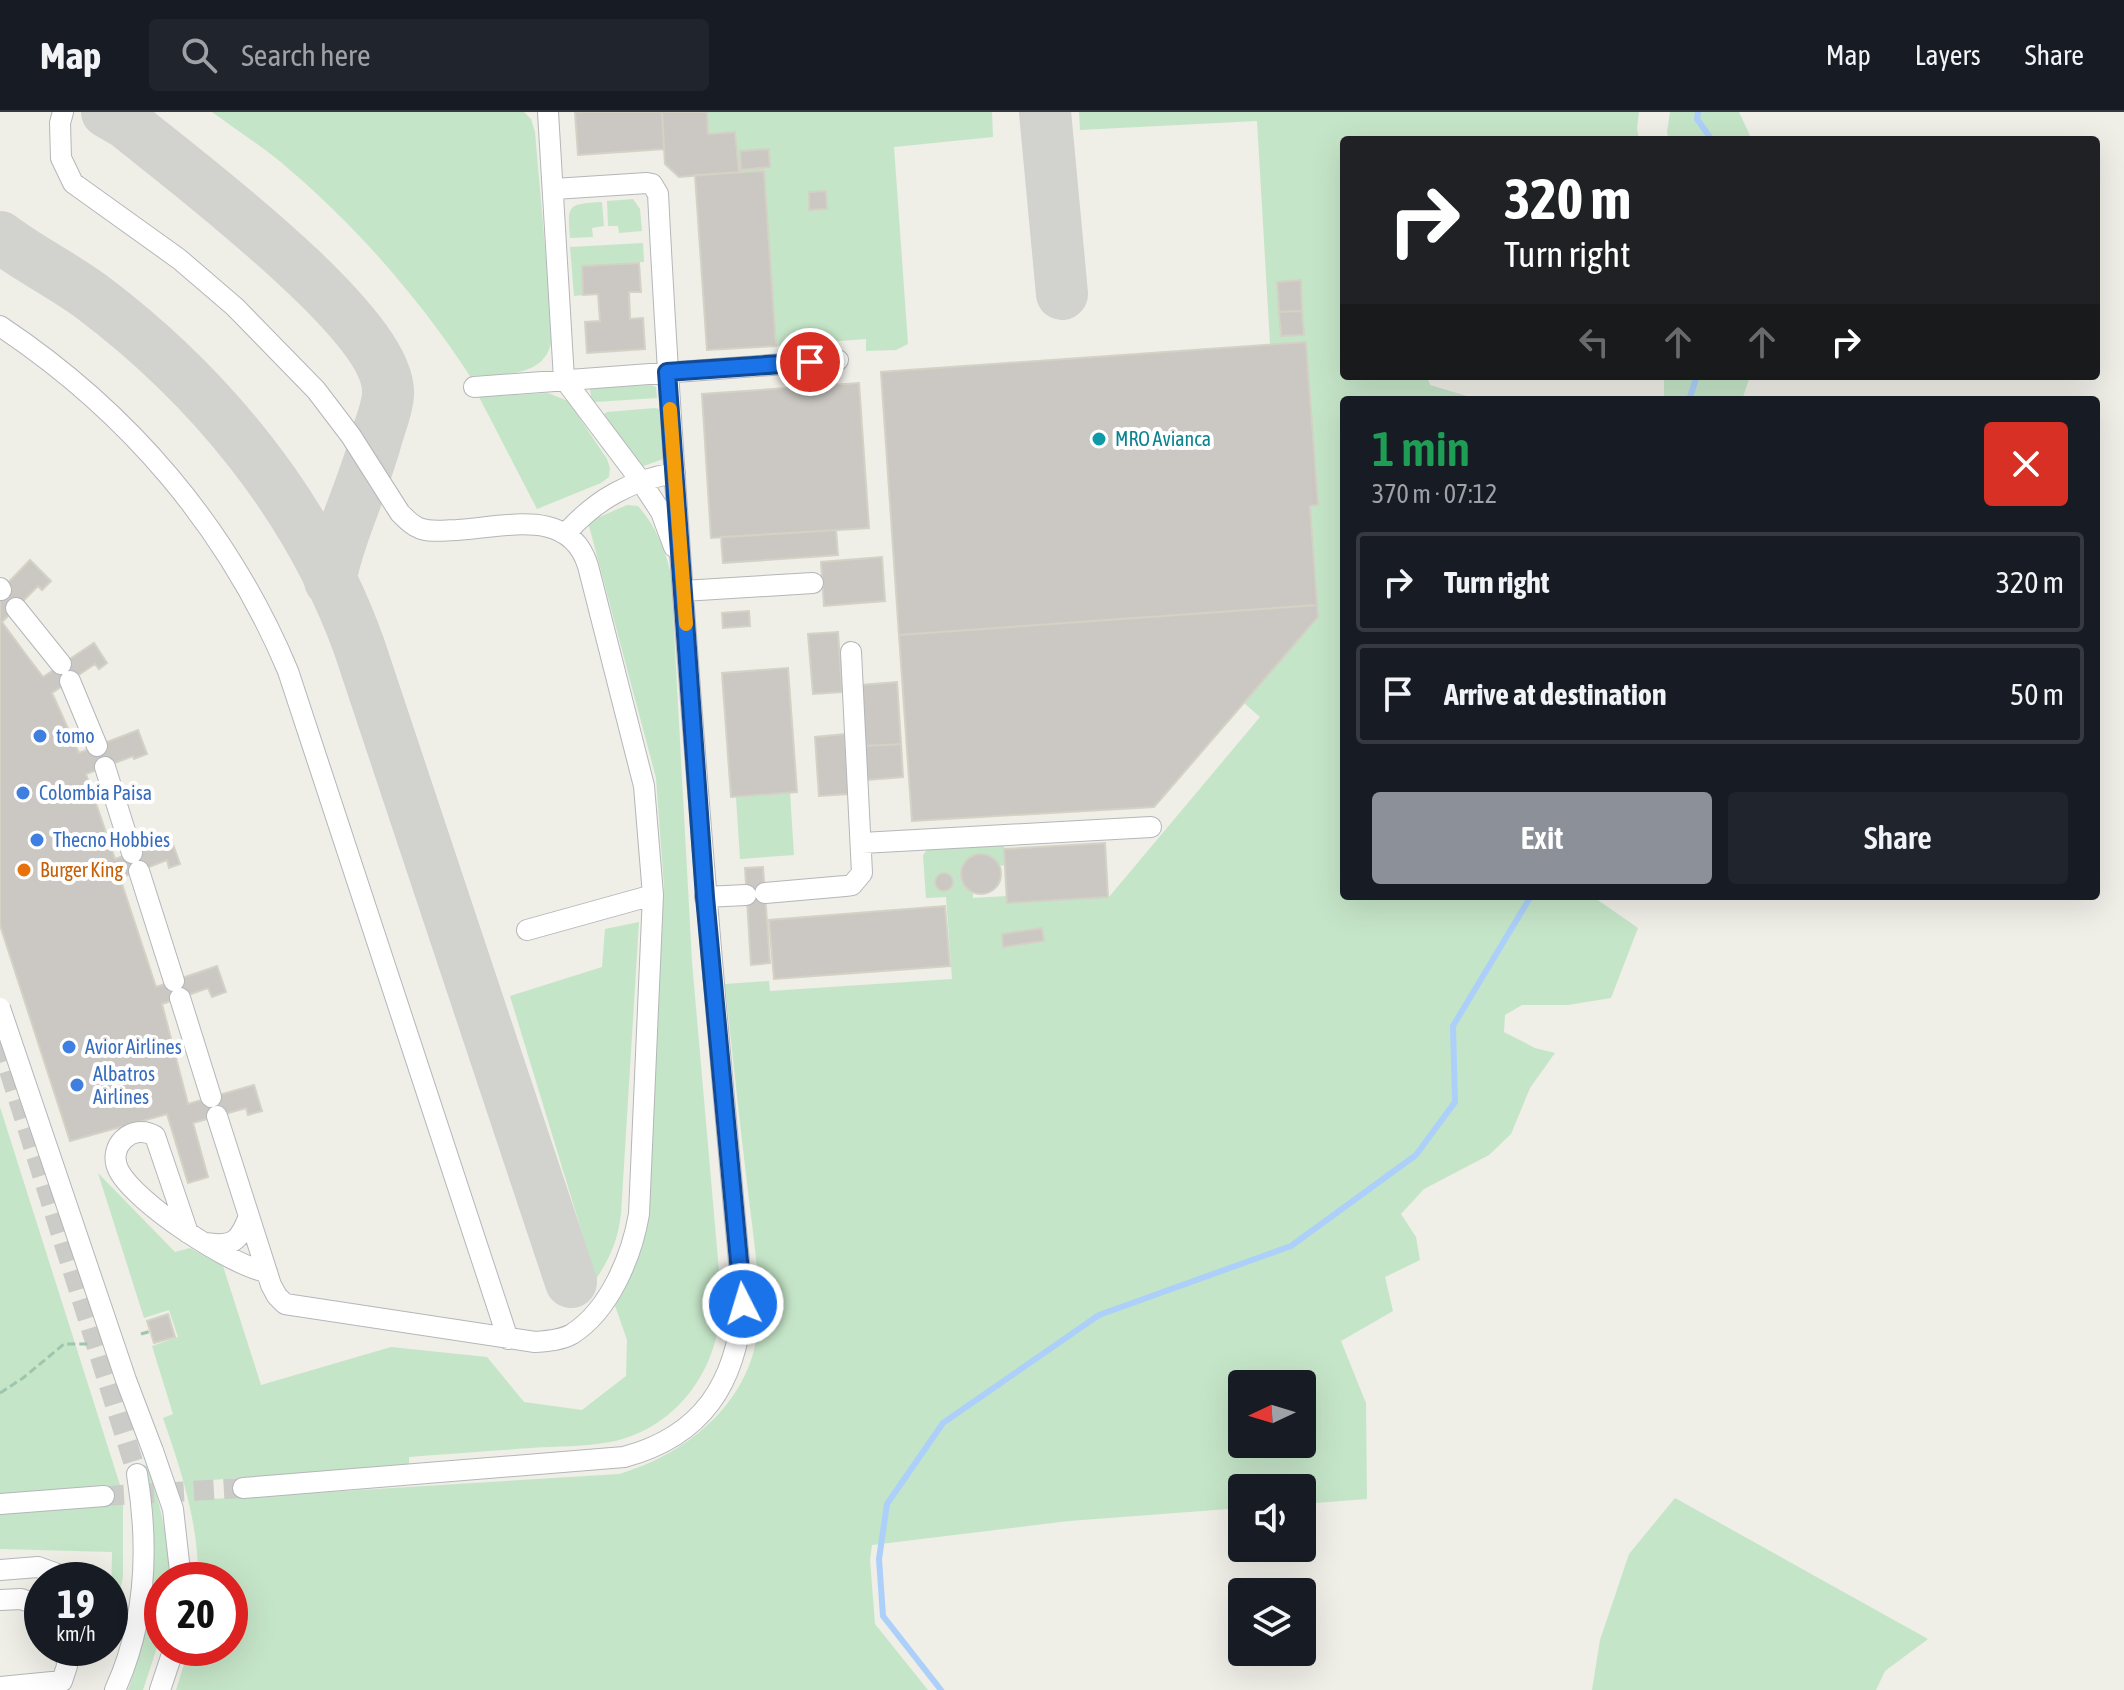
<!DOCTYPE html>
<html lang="en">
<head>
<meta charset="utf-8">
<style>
  body { margin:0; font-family:"Asap Condensed",sans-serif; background:#20242c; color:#f1f3f6; height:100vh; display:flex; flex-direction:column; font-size:30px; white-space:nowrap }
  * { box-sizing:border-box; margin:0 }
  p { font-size:26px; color:#9ea1a6 }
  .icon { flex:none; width:44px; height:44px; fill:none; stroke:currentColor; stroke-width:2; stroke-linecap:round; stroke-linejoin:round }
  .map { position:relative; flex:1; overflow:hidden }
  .details { position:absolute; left:1340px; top:284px; width:760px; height:504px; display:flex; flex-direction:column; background:#171b24; border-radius:8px; box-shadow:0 8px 32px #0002 }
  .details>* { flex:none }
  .guide { position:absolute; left:1340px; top:24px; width:760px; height:244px; border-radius:8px; box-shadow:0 8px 32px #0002; background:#202124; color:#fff; overflow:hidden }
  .needle { width:52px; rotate:266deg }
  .tools { position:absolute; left:1228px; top:1258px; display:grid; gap:16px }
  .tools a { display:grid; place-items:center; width:88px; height:88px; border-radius:8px; background:#171b24; box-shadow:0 8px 32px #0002; font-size:40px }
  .speed { position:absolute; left:24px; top:1450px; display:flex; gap:16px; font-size:40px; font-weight:700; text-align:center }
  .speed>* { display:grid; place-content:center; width:104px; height:104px; border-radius:50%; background:#171b24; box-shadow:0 8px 32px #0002; line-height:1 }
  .speed small { font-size:20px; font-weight:400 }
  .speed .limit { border:12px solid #d22; background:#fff; color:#111 }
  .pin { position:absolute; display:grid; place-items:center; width:68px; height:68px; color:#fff; margin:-34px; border:4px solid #fff; border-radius:50%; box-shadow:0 2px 8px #0007 }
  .me { position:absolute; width:88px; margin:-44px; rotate:355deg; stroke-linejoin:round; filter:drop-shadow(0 0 6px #0008) }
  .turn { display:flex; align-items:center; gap:28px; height:168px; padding:0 32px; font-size:36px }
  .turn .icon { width:104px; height:104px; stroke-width:2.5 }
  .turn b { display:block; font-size:56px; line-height:68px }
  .lanes { display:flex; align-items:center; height:76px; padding:0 32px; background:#0003; justify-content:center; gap:40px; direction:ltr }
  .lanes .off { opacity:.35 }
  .round { display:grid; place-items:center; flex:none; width:84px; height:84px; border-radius:8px; background:#20242c }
  .headline { display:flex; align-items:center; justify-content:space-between; height:136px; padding:0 32px }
  h1 { font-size:48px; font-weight:600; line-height:60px; color:#1e9e55 }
  .primary-button { display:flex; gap:16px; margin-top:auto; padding:16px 32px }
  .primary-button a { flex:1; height:92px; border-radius:8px; background:#8c9099; color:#fff; font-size:32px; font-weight:600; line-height:92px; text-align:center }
  .primary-button a+a { background:#20242c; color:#f1f3f6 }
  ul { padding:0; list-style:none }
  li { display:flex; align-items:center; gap:24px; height:100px; margin:0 16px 12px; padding:0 16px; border:4px solid #363941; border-radius:8px }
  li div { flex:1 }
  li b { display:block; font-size:30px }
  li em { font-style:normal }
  header { display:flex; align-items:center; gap:48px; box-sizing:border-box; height:112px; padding:0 40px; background:#171b24; border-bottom:2px solid #363941 }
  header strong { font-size:38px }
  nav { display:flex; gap:44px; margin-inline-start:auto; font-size:28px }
  .search { width:560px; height:72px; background:#20242c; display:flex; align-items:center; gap:20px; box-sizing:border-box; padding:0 28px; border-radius:8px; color:#9ea1a6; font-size:30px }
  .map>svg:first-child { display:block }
  .green { fill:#c5e5c8; fill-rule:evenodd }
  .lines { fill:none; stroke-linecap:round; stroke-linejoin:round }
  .stream { stroke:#acd0fa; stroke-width:6 }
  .taxiway { stroke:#d2d2ce; stroke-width:52 }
  .building { fill:#cbc8c4; stroke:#d4d1c5; stroke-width:2 }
  .minor-tunnel { stroke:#cbcbc7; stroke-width:20; stroke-dasharray:20 10; stroke-linecap:butt }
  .minor-casing { stroke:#b4b6ba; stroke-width:22 }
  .path { stroke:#9ec6ad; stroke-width:3; stroke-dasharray:8 4; stroke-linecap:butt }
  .minor { stroke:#fff; stroke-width:20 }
  .minor-bridge-casing { stroke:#b4b6ba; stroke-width:22; stroke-linecap:butt }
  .minor-bridge { stroke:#fff; stroke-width:20 }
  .route-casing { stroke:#114b97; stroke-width:20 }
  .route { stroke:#1a73e8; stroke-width:14 }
  .slow { stroke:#f59e0b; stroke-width:14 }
  .culture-dot { fill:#0f9aa8; stroke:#fff; stroke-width:3 }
  .shop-dot { fill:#3f7fe0; stroke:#fff; stroke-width:3 }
  .food-dot { fill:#e8710a; stroke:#fff; stroke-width:3 }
  .labels { text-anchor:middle; stroke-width:8; stroke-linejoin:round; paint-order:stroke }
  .culture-label { font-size:20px; fill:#0d838f; stroke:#fff; text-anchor:start }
  .shop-label { font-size:20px; fill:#366cbe; stroke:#fff; text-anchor:start }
  .food-label { font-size:20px; fill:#c56008; stroke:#fff; text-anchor:start }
</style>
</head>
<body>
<header>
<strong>Map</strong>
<div class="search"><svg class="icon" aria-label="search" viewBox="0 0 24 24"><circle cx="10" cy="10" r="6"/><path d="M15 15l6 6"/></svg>Search here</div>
<nav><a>Map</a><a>Layers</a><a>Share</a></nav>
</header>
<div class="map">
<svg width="2124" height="1578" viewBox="0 0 2124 1578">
  <rect width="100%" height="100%" fill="#efeee7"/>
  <path class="green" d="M212 0H524L531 7 535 20 552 215C555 266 507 262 470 264 421 189 359 117 290 58 266 37 238 19 212 0Z
    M707 0H992L993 25 894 35 908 232 896 238 866 239V227L776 234 764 59 739 60 735 21 708 22Z
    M1079 0H1639L1637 16 1639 28H1344V264H1427L1430 273 1480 288H1344V784H1592L1638 816 1611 886 1568 893H1522L1505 903 1504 920 1535 936 1555 941 1530 976 1511 1022 1489 1043 1424 1077 1401 1102 1416 1125 1420 1148 1385 1165 1393 1199 1341 1229 1366 1291 1367 1387 1302 1392V1376H1242V1396L1069 1409 872 1433 870 1448 875 1512 928 1578H176L189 1536H230V1468H198C199 1412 181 1358 163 1306L173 1302 152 1234 178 1225 169 1198 144 1206 98 1061 175 1140 190 1136 223 1154 261 1273 391 1235 487 1245 524 1290 582 1298 626 1264 627 1228 612 1185 631 1155 664 775 656 666 588 410 627 393 638 394C655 413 666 438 671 463L692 850 721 1182C723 1250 681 1316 610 1330 585 1335 557 1334 531 1336 490 1339 450 1342 409 1345V1354L211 1368 212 1387 619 1362C684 1343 747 1294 757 1223 763 1178 752 1117 747 1071 739 1005 732 938 725 872L769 869 770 879 952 867 946 785 926 786 923 743 927 738 1004 733 1005 753 999 754C978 724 943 760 973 781V786L1007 784 1008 791 1109 785 1260 605 1244 591 1318 505 1310 394 1318 393 1306 231 1270 232 1257 9 1080 18ZM1242 1272H1302V1332H1242Z
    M1670 0H1739L1752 28H1669L1667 20Z
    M633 87 640 97 642 119 619 121 618 114H608L607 89Z
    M602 90 604 114 592 116 593 125 570 126C567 92 568 92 602 90Z
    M643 131 644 150 582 154 583 183 574 184 570 135Z
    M1664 264H1750L1742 288H1664Z
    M651 273 656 275 657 286 595 290 591 285 590 276Z
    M548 281 568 289 607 347 610 356 609 365 601 371 537 397 479 285Z
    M655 296 659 297 660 302 663 347 641 355 604 302 607 300Z
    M790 681 794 743 740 747 736 685Z
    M639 810 621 1102C618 1128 610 1146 596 1167L510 884 602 855 605 817Z
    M0 995 120 1373 0 1382Z
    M138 1352 148 1354C160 1392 169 1427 169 1468H162V1520L143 1578H128C148 1522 157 1454 149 1394 146 1380 141 1366 138 1352Z
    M1675 1386 1928 1527 1885 1559 1876 1578H1592L1600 1528 1629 1442Z
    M123 1391V1464L110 1535 112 1440 0 1437V1402Z"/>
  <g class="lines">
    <path class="stream" d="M1698 0 1697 7 1712 28
      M1689 288 1697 264
      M941 1578 883 1504 879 1447 887 1392 943 1311 1099 1203 1291 1134 1416 1043 1455 990 1453 914 1531 784"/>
    <path class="taxiway" d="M107 0 126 11C181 56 393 213 388 283 387 297 381 311 377 324 364 374 340 419 330 469
      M1045 0 1062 182
      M0 125C29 147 62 163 92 185 210 274 308 393 359 534L571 1170"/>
  </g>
  <path class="building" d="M575 0H662L664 37 578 43Z
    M662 0H707L708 22 735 20 739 60 679 65 665 52Z
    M769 37 770 55 741 58 740 39Z
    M764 59 776 234 707 238 695 63Z
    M826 79 827 97 809 98V80Z
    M639 151 641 180H629L630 207 643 206 645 237 587 241 585 210 600 209 598 182 583 183 582 154Z
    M1301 168 1302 199 1279 200 1277 170Z
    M1302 199 1304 223 1281 224 1279 200Z
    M1306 230 1318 393 1310 394 1317 493 899 523 881 260Z
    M859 271 869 416 711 426 702 282Z
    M836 418 838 443 723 451 721 425Z
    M882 445 885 489 824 494 821 450Z
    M30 448 51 469 42 478 38 474 2 510 24 540 43 565 94 531 107 551 99 557 95 552 52 581 79 641 138 618 147 642 134 647 133 644 86 662 115 747 171 727 180 752 169 756 167 748 120 766 156 875 217 854 226 880 212 885 208 876 162 892 188 992 254 973 262 999 248 1003 246 996 193 1011 208 1065 188 1071 167 1002 70 1029 0 813V479Z
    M1317 493 1318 505 1154 695 912 709 899 523Z
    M749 499 750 514 723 516 722 501Z
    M838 520 842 580 813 582 808 522Z
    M788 556 797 680 731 685 722 561Z
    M897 570 901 632 865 634 861 573Z
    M845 622 849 682 819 684 815 625Z
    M901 632 903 665 867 668 865 634Z
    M1105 731 1108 785 1007 791 1004 737Z
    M961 762a20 20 0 1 1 40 0a20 20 0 1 1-40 0Z
    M763 755 770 851 751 853 745 756Z
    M935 770a9 9 0 1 1 18 0a9 9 0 1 1-18 0Z
    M945 794 950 854 774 867 769 808Z
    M1042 816 1044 829 1003 835 1002 822Z
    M168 1202 175 1225 154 1231 147 1209Z"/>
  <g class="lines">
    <path class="minor-tunnel" d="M0 930 137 1362
      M104 1384 243 1376"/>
    <g class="minor-casing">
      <path id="minor" d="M63 0 60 11 61 46 73 71 179 147 235 195 316 278 351 324 400 401C406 407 411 413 419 416 431 421 445 418 457 418 506 415 570 395 588 454L644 674 653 783 639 1102C632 1143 610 1198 572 1222 562 1228 548 1229 535 1230L285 1192 277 1184 271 1173 217 1004
        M548 0 564 267 640 368 661 400 674 435
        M0 214C129 300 228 416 288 559L508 1227
        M474 275 838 248
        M567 420C597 387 631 368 675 361
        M0 476 1 478
        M683 479 813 471
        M16 496 61 552
        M70 569 97 634
        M105 655 132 741
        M862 731 1151 715
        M139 759 174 869
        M765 781 845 774 852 773 862 761 851 540
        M705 785 746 783
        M527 818 653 783
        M180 886 211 985
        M188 1121 155 1024C132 1010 106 1035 119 1059 136 1091 231 1154 267 1160
        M205 1131C233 1135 239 1130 249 1104
        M153 1339 173 1397 181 1468
        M243 1376 624 1345C703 1324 736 1271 743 1192 708 823 677 453 658 82L652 72 647 71 554 77
        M0 1392 104 1384
        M0 1458 38 1455 74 1468
        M0 1488 21 1487 42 1494
        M0 1575 62 1569 67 1554 66 1536
        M115 1578C146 1510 149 1434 137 1362
        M160 1578 174 1536"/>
    </g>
    <path class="path" d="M141 1222 151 1219
      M0 1281 23 1266 64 1232H90"/>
    <use href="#minor" class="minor"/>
    <g class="minor-bridge-casing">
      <path id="minor-bridge" d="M0 896 126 1268 153 1339"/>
    </g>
    <use href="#minor-bridge" class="minor-bridge"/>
  </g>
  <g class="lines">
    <g class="route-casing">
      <path id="route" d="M743 1192 705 785 667 260 810 250"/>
    </g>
    <use href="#route" class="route"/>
    <path class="slow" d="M670 297 686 512"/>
  </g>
  <circle class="culture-dot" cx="1099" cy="327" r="8"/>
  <g class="shop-dot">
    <circle cx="40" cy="624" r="8"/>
    <circle cx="23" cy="681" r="8"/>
    <circle cx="37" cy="728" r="8"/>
    <circle cx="69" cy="935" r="8"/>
    <circle cx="77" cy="973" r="8"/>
  </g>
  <circle class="food-dot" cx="24" cy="758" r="8"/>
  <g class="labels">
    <g class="culture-label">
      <text x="1115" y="334">MRO Avianca</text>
    </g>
    <g class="shop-label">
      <text x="56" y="631">tomo</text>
      <text x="39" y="688">Colombia Paisa</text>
      <text x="53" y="735">Thecno Hobbies</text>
      <text x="85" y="942">Avior Airlines</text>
      <text x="93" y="969">Albatros<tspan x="93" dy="23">Airlines</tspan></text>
    </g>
    <g class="food-label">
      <text x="40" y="765">Burger King</text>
    </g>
  </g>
</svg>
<div class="tools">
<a><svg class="needle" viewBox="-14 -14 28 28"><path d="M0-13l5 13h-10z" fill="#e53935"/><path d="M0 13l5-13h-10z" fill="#9ea1a6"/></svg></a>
<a><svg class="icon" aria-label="sound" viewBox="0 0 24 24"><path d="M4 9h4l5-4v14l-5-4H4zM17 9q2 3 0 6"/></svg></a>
<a><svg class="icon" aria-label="layers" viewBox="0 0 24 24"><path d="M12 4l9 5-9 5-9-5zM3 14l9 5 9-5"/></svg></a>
</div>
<div class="speed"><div>19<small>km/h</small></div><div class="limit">20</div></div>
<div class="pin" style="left:810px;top:250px;background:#d93025"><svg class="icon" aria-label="arrive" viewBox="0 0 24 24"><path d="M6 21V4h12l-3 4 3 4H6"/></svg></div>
<svg class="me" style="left:743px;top:1192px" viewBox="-20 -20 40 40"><circle r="17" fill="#1a73e8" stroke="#fff" stroke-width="3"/><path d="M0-11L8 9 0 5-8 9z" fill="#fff"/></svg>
<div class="guide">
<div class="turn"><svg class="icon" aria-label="right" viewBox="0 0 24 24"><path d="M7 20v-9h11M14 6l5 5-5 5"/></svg><div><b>320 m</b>Turn right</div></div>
<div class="lanes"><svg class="icon off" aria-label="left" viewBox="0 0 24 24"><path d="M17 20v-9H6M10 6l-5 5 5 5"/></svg><svg class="icon off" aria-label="ahead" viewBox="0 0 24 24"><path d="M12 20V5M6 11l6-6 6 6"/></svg><svg class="icon off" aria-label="ahead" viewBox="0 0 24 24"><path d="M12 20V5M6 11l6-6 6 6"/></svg><svg class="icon" aria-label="right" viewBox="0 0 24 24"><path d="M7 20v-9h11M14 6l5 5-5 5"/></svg></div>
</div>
<section class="details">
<div class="headline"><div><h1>1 min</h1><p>370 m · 07:12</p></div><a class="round" style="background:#d93025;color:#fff"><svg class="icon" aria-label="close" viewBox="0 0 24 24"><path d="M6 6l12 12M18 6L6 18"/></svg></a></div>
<ul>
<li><svg class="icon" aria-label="right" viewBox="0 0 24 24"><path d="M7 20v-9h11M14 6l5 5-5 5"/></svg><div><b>Turn right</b></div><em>320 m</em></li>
<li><svg class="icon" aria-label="arrive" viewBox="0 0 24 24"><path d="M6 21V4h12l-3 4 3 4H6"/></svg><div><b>Arrive at destination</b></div><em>50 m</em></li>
</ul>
<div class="primary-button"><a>Exit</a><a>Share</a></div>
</section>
</div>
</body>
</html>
